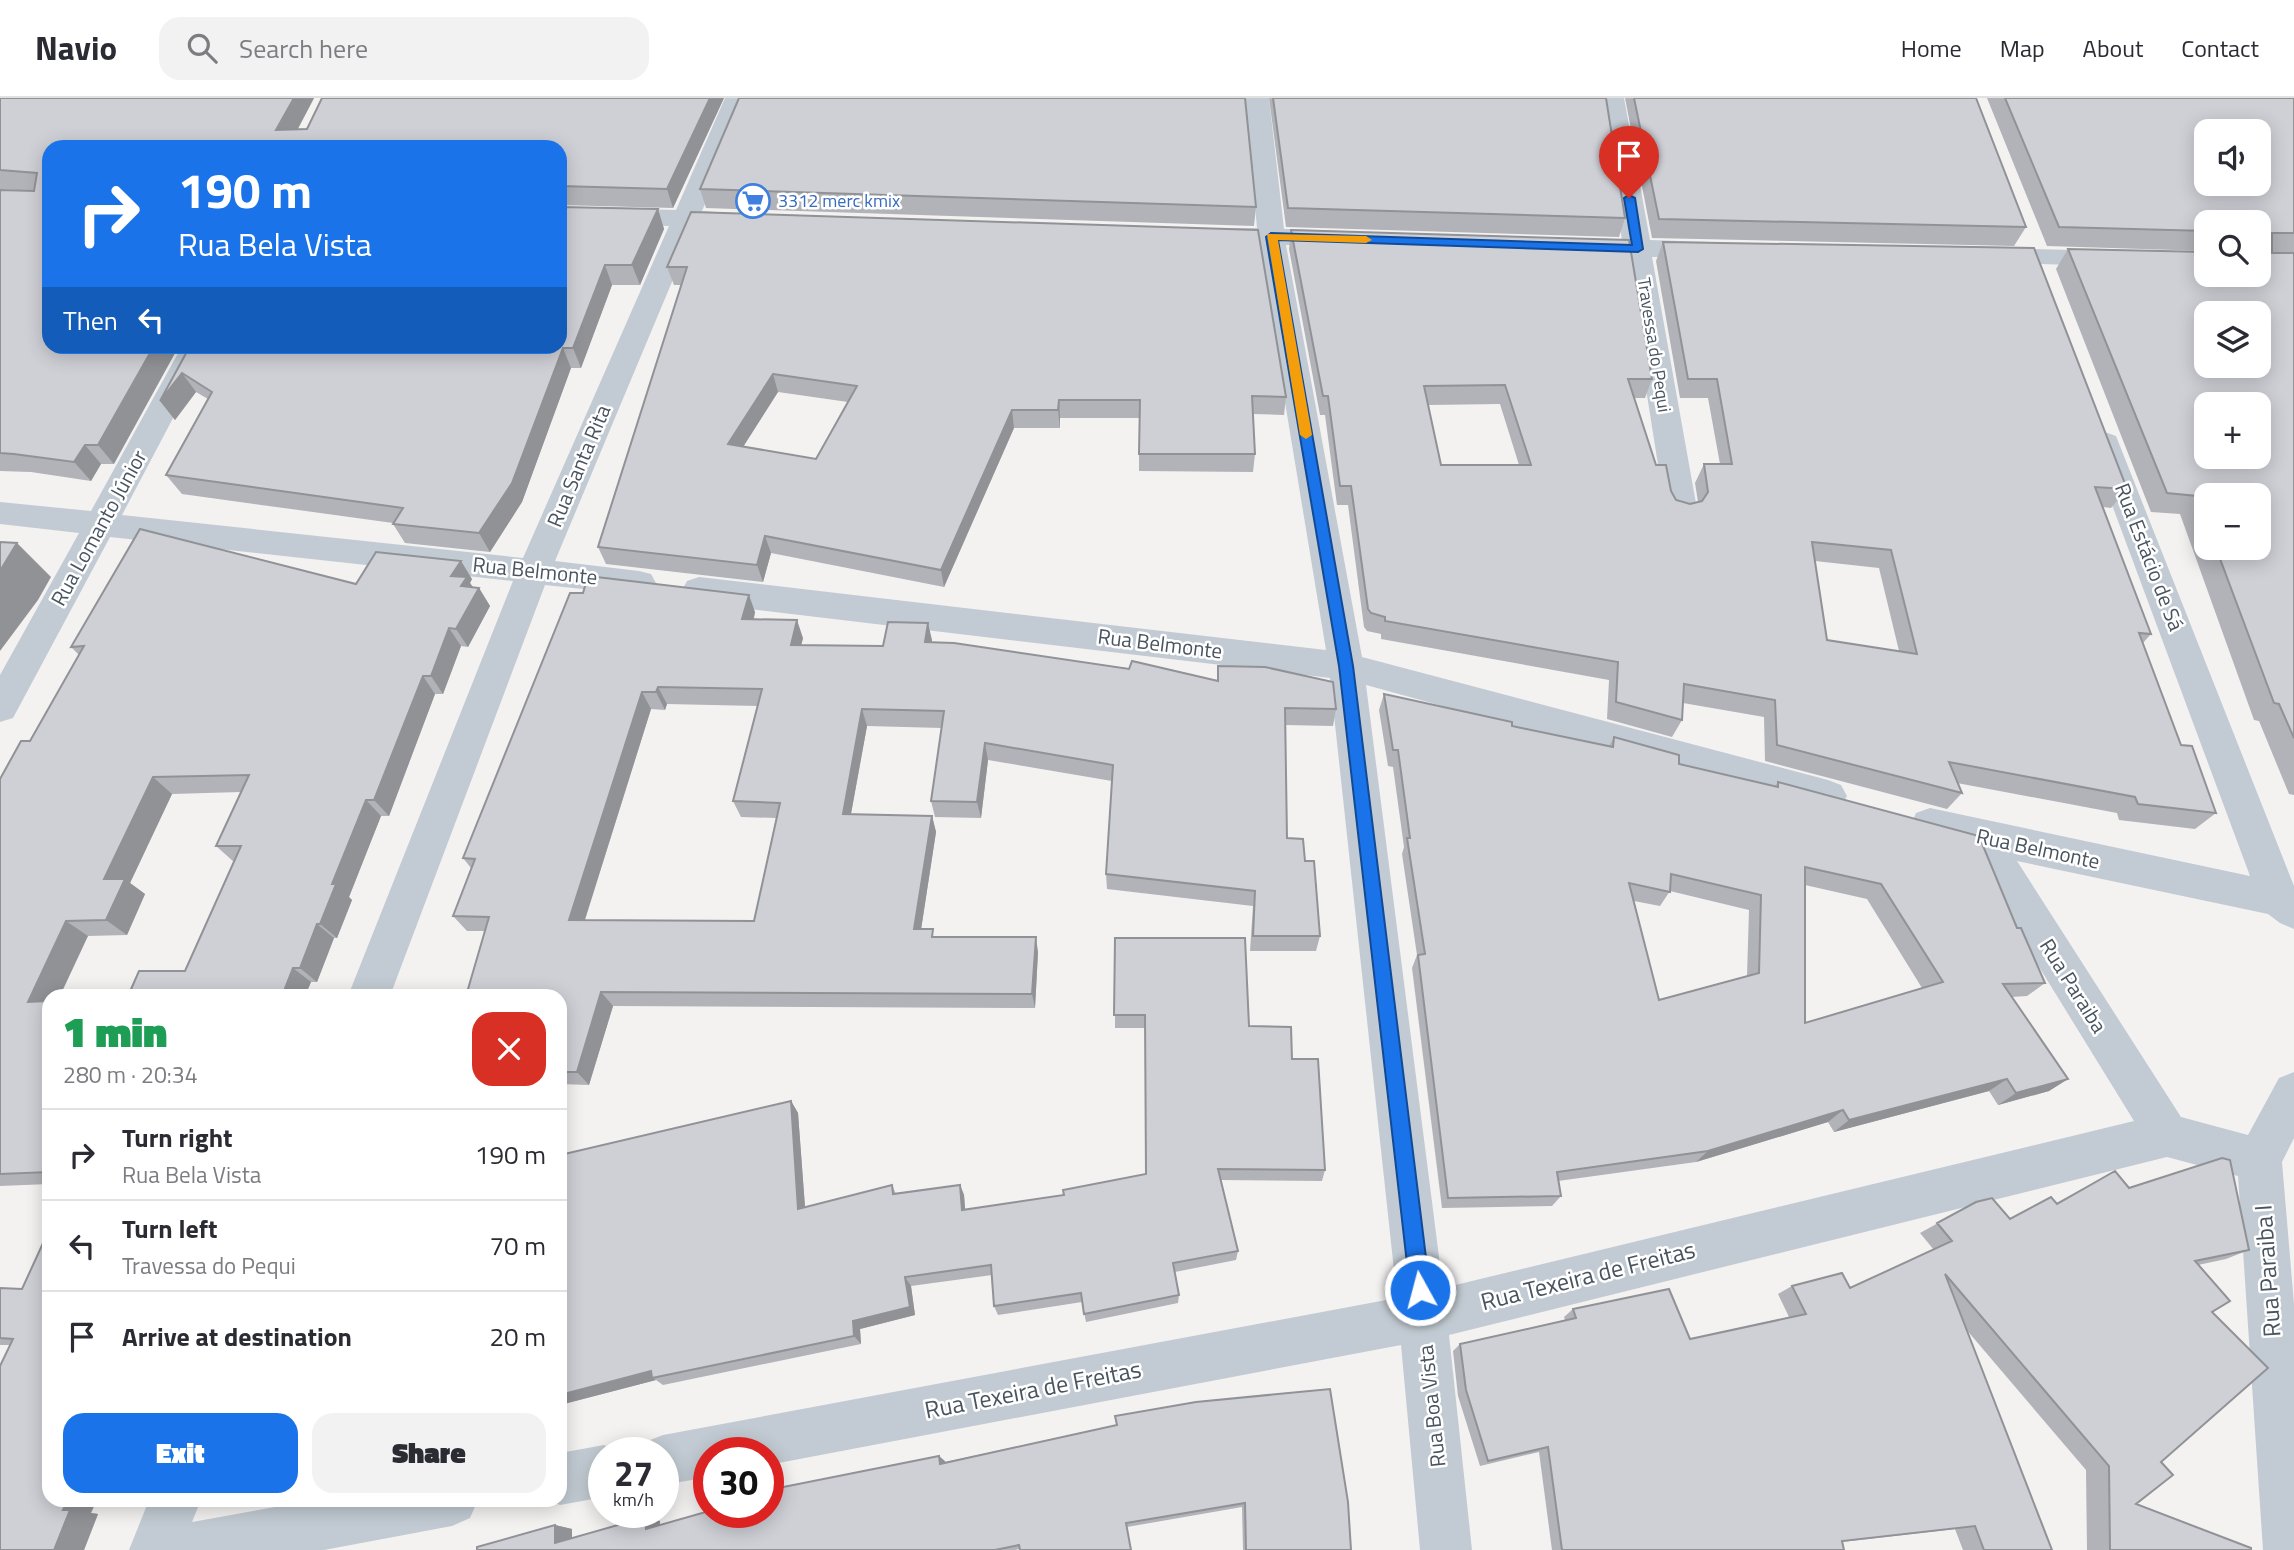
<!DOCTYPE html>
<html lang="en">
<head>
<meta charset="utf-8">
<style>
  body { margin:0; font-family:"Titillium Web",sans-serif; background:#f2f2f3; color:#2b2b33; height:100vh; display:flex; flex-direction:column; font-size:26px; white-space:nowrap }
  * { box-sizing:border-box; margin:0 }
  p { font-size:23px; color:#7c7c81 }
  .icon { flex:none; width:38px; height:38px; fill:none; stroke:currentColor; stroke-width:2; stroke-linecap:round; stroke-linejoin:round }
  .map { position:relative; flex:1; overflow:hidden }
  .drawer { position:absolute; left:42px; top:891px; width:525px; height:518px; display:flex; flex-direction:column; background:#fff; border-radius:21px; box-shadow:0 4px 18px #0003 }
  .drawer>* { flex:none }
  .guide { position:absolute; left:42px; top:42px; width:525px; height:214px; border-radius:21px; box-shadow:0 4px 18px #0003; background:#1a73e8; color:#fff; overflow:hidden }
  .controls { position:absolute; left:2194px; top:21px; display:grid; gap:14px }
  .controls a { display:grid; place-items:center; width:77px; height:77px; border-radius:14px; background:#fff; box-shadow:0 4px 18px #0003; font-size:35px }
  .speed { position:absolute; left:588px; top:1339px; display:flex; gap:14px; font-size:35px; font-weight:700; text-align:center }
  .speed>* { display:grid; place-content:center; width:91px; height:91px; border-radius:50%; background:#fff; box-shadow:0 4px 18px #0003; line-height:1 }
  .speed small { font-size:18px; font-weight:400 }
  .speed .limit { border:10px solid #d22; background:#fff; color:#111 }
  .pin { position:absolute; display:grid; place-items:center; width:60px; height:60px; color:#fff; margin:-72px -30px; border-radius:50% 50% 50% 0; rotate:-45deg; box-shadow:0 0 7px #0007 }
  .pin .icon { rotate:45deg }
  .me { position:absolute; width:77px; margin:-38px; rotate:353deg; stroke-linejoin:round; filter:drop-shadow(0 0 5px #0008) }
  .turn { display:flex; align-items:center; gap:24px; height:147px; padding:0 21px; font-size:32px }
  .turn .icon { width:91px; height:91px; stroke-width:2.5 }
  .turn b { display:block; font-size:49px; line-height:60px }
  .then { display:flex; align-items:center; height:66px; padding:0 21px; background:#0003; gap:14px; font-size:26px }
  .round { display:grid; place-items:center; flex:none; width:74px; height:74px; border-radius:21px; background:#f2f2f3 }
  .overview { display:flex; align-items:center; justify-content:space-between; height:119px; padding:0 21px }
  h1 { font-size:42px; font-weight:800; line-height:52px; color:#1e9e55 }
  .button { display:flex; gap:14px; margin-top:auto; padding:14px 21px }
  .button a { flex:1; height:80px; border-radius:21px; background:#1a73e8; color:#fff; font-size:28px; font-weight:800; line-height:80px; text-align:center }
  .button a+a { background:#f2f2f3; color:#2b2b33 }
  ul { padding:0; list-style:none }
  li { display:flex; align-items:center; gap:21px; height:91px; padding:0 21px; border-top:2px solid #e1e1e2 }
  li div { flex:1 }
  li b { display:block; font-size:26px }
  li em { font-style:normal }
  header { display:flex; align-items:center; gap:42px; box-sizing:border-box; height:98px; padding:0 35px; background:#fff; border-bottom:2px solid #e1e1e2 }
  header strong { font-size:33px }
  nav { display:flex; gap:38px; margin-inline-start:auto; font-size:24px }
  .search { width:490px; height:63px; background:#f2f2f3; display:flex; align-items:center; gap:18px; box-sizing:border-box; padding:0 24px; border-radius:21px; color:#7c7c81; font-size:26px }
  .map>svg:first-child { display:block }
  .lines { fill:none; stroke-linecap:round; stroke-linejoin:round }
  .minor { fill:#c2cbd3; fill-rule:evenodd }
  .wall { fill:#b1b3b8; fill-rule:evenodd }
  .shaded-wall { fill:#909296 }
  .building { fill:#ced0d6; stroke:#909296; stroke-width:2; fill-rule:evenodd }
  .route { fill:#1a73e8; stroke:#114b97; stroke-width:2 }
  .slow { fill:#f59e0b }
  .labels { text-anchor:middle; stroke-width:5; stroke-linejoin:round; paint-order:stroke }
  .far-shop-label { font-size:18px; fill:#366cbe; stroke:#fff; text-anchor:start }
  .far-street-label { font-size:18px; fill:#49545f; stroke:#fff }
  .street-label { font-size:21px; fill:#49545f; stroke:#fff }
  .near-street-label { font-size:24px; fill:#49545f; stroke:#fff }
</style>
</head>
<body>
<header>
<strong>Navio</strong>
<div class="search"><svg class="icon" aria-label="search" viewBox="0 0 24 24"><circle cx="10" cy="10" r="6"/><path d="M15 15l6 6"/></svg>Search here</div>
<nav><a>Home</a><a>Map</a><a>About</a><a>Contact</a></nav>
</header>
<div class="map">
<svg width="2294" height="1452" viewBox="0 0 2294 1452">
  <rect width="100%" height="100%" fill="#f4f1f1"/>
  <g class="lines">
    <path class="minor" d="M725 0H749L702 113 748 116 752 122 748 128 695 129 555 463 639 473 651 476 656 485 651 494 639 497 545 487 390 898H348L513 483 110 439 13 620 0 624V577L79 435 0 426V404L91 413 182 248H211L122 417 523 460 669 128 560 125V109L676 112Z
      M1245 0H1269L1284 131 1344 133 1354 135 1358 141 1354 147H1286L1362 559 1828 682 1841 687 1847 698 1841 709 1828 714 1366 587 1443 1190 2134 1023 1967 752 1916 737 1911 726 1916 715 1930 710 2250 778 2089 345 2094 338 2105 334 2116 338 2294 788V831L2280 825 2268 816 2017 763 2181 1019 2248 1037 2279 980 2294 974V1040L2282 1064 2294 1206V1452H2263L2238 1078 2167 1059 1449 1237 1472 1452H1420L1401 1247 768 1367V1354H709V1379L663 1387V1354H641L645 1344 663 1337 1397 1200 1330 580 699 505 687 501 682 492 687 483 699 479 1326 552 1259 147 1198 143 1194 137 1198 131 1257 130Z
      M1600 0H1624L1650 142 1711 144 1721 146 1725 152 1721 158 1652 159 1697 411 1692 419 1681 422 1670 419 1665 411 1625 158 1569 155 1565 149 1569 143 1622 142Z
      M1985 150 2207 155V171L1975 164 1971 158 1975 152Z
      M604 1347 621 1354H604V1399L560 1407 548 1402H560V1355Z
      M149 1402H201L192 1424 314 1402H478L470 1420 452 1428 324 1452H129Z"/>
  </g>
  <path class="wall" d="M0 0H314L298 31 724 0 673 110 560 107V49H49L114 366H101L91 383 31 374 0 373V92L35 93 0 91Z
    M1269 0H1606L1625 120 1619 139 1286 129Z
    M1625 0H1976L2026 129 2014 148 1652 140Z
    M1987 0H2294V697L2289 696 2259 623 2254 622 2180 416 2151 414 2056 171 2068 151 2207 177 2259 124H2207V153L2047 148ZM2207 397 2259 450H2207Z
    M700 91 1256 109 1254 128 706 110Z
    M560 109 658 111 664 131 640 187H612L581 270H571L522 404 490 454 405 445 393 426V425L182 396 166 377 208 301 196 294 175 322 160 303 190 248Z
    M691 114 1286 299 1284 317 1253 316 1255 356 1253 374 1139 373V320H1060V330H1014L944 489 771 455 763 484 606 466 598 449 681 187H674L667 169ZM778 294 848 304 816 361 743 349Z
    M1291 132 1652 281 1645 300H1634L1656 367 1676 402 1690 406 1698 404 1695 385 1704 366H1720L1708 300H1680L1656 163 1663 144 2127 391 2111 410 2103 409 2151 536 2143 545 2181 647 2216 715 2195 731 2119 722 2117 715 1957 685 1962 695 1947 711 1765 663 1764 619 1683 605 1682 622 1672 639 1607 621 1609 582 1381 541V536L1367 533 1364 529 1348 407H1337L1325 317H1320L1289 151ZM1500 306 1519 367H1441L1428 307ZM1815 463 1879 470 1899 553 1827 542Z
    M472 481 470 485 473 489 479 490 490 508 468 549 461 548 443 596H435L389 718H381L349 799 352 802 337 840H334L317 884H311L305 898H128L185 873 234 764 216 748 241 694 172 696 130 785 145 796 127 837 88 838 49 898V1086L0 1088V681L30 643 79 557 71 549 356 486Z
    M570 495 755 514 754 521 803 540 801 547 883 548 932 542V544L1217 582 1218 568 1336 611 1333 628 1285 627 1287 740 1305 763 1320 838 1316 853H1250L1253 808 1107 791 1106 776 1112 683 988 662 981 720 935 719 931 703 942 630 867 628 851 716 932 718 936 734 921 831 935 839 1038 854 1035 910 613 908 589 987 560 986V898L484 833H467L453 818 471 770 463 760ZM667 606 758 608 733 703 741 719 776 720 754 823 585 822 651 611 665 612Z
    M1384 596 1512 628 1609 648 1614 639 1679 666 1775 688 1778 684 2017 830 2045 885 2027 898 2011 899 2068 981 2049 993 1998 1007 1989 993 1834 1034 1828 1024 1696 1064 1558 1083 1561 1098 1552 1108 1442 1110 1412 870 1417 857 1402 756 1404 749 1393 669 1388 668 1379 612ZM1805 787 1867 801 1922 890 1805 925ZM1670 793 1749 812 1747 878 1659 902 1634 803 1660 808Z
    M1115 840 1249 928 1292 961 1325 1072 1322 1083 1221 1082 1238 1153 1236 1162 1175 1174 1179 1197 1178 1205 1086 1224 1082 1204 998 1217 994 1208 992 1177 911 1188 915 1217 860 1231 861 1246 663 1287 656 1282 560 1307 791 1003 798 1015 805 1110 892 1087 896 1096 960 1087 964 1097 965 1112 1064 1097 1146 1076 1145 930H1115Z
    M2115 1073 2129 1090 2249 1152 2226 1161 2198 1167 2212 1214 2161 1364 2136 1406 2251 1452H2087L2086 1372 1965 1230 2052 1452H1963L1955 1431 1842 1444 1844 1452H1552L1539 1354 1480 1368 1458 1298 1453 1253 1460 1246 1565 1222 1564 1219 1573 1211 1690 1241 1789 1219 1778 1196 1792 1188 1850 1190 1934 1152 1920 1135 1976 1104 2009 1121 2056 1105Z
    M0 1190 91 1415 98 1416 84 1452 10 1247H0Z
    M1116 1327 1351 1452H1243L1242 1409 1127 1429 1015 1452H477L555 1427 572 1431V1440L646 1419 660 1423V1427L945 1363V1364Z"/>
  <path class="shaded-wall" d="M294 0H314L288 49 276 32Z
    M710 0H724L673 110 667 91Z
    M658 111 664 131 640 187 632 167Z
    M605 167 612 187 581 270 573 250Z
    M154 248H179L114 366 98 347Z
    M563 250 571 270 522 404 490 454 479 435Z
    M182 275 196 294 175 322 160 303Z
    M773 276 778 294 734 363 728 346Z
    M1059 302 1060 320V330L1058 312Z
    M1012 312 1014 330 944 489 941 472Z
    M85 347 101 366 91 383 74 364Z
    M765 438 771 455 763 484 757 467Z
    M17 445 51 479 38 502 0 553V473Z
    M461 463 472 481 470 485 476 494 479 490 490 508 468 549 456 531 451 478Z
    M749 497 755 514 749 539 742 521Z
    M797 522 803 540 797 564 791 547Z
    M928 525 932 542 929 562 925 544Z
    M449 530 461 548 443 596 431 578Z
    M423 578 435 596 389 718 374 702Z
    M658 589 667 606 665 612 656 594Z
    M642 594 651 611 580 837 569 822Z
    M862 611 867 628 848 732 843 716Z
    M985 645 988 662 981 720 977 704Z
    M153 679 172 696 130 785 145 796 127 837 106 822 104 781Z
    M366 702 381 718 349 799 352 802 337 840 320 826 332 786Z
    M932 718 936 734 919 845 914 831Z
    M66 823 88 838 60 898H49V916L28 904Z
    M317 826 334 840 317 884 300 870Z
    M1036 839 1038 854 1035 910 1032 896Z
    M293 870 311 884 305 898H282Z
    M601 894 613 908 589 987 577 974Z
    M2007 981 1989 993 1834 1034 1849 1022Z
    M2068 981 2049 993 1998 1007 2016 995Z
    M791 1003 798 1015 806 1122 798 1111Z
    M1843 1012 1828 1024 1696 1064 1708 1053Z
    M960 1087 964 1097 966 1122 962 1112Z
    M905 1179 911 1188 915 1217 860 1231 861 1246 854 1238 853 1223Z
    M651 1273 652 1280 656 1282 560 1307V1297Z
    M939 1358 945 1363 946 1371 940 1366Z
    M68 1402H97L91 1415 98 1416 84 1452H54L63 1412Z
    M646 1419 660 1423V1435L646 1431Z
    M555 1427 572 1431V1448L555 1445Z"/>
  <path class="building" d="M0 0H294L276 32 307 31 322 0H710L667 91 560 88V49H49V248H154L98 347H85L74 364 14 356 0 355V92L34 93 37 75 0 72Z
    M739 0H1245L1256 109 700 91Z
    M1273 0H1606L1625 120 1288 110Z
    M1634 0H1976L2026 129 1659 121Z
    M2005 0H2294V135H2272V155H2294V640L2279 606 2274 605 2216 450H2259V397H2207V424L2197 398 2167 395 2068 151 2207 154V177H2259V124H2207V133L2059 129ZM2207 33H2259V86H2207ZM2207 215H2259V268H2207ZM2207 306H2259V359H2207Z
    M560 109 658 111 632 167H605L573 250H563L512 385 479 435 393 426 403 410 166 377 212 294 182 275 160 303 190 248H560Z
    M691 114 1258 132 1286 299 1252 298 1255 356H1139L1140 302H1059L1058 312H1012L941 472 765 438 757 467 598 449 687 169H667ZM773 276 857 288 816 361 728 346Z
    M1291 132 1629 142 1652 281H1628L1656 367H1666L1671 393 1676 402 1690 406 1702 403 1708 394 1704 366H1732L1717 281H1688L1663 144 2034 150 2127 391 2095 389 2151 536 2139 535 2181 647 2192 648 2216 715 2138 706 2135 699 1949 664 1962 695 1777 647 1775 602 1684 586 1682 622 1616 604 1618 564 1385 523V519L1371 515 1368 511 1351 388H1340L1328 298H1323ZM1505 287 1531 367H1441L1424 288ZM1812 444 1891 452 1917 556 1827 542Z
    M140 431 356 486 376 454 461 463 451 478 467 479 461 488 479 490 456 531 449 530 431 578H423L374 702H366L332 786H336L320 826H317L300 870H293L282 898H128L139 873H185L241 748H216L249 677 153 679 104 781H125L106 822 66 823 28 904 49 903V1080L45 1079 48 1074 0 1076V681L21 643H30L84 548 71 549Z
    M0 444 17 445 0 473Z
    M588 478 749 497 742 521 797 522 791 547 883 548 888 524 928 525 925 544 954 545 1129 571 1132 563 1218 583V568L1265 569 1333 584 1336 611 1285 610 1287 740 1303 741 1305 763H1314L1320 838H1253L1255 793 1106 776 1113 667 985 645 977 704 931 703 944 613 862 611 843 716 932 718 914 831H933L932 839H1036L1032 896 601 894 577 974H560V898H466L489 819 453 818 475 761 463 760 570 495H583ZM658 589 762 591 733 703 780 705 754 823 569 822 642 594H656Z
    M1384 596 1512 624V628L1613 649 1614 639 1679 657V666L1778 689V684L1979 738 2017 830H2021L2045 885 2003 886 2068 981 2016 995 2007 981 1849 1022 1843 1012 1708 1053 1557 1074 1561 1098 1448 1100 1418 857 1425 856 1407 740H1410L1398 652H1393ZM1805 769 1881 786 1943 884 1805 925ZM1671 776 1761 797 1759 875 1659 902 1629 785 1670 794Z
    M1115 840H1245L1249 928 1291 929 1292 961H1318L1325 1072 1218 1071 1238 1153 1173 1165 1179 1197 1084 1216 1081 1195 994 1208 991 1167 905 1179 910 1209 853 1223 854 1238 652 1280 651 1273 560 1297V1057L791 1003 798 1111 892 1087 893 1096 960 1087 962 1112 1064 1097 1063 1092 1146 1076 1145 917H1114Z
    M2222 1060 2230 1062 2249 1152 2195 1163 2230 1203 2212 1214 2268 1270 2161 1364 2173 1377 2136 1406 2251 1450V1452H2110L2109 1368 1945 1176 2052 1452H1984L1975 1428 1842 1443 1844 1452H1562L1548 1349 1488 1363 1466 1292 1460 1246 1576 1220 1573 1211 1669 1191 1690 1241 1806 1216 1792 1188 1842 1175 1850 1190 1952 1143 1937 1125 1976 1104 1992 1100 2010 1121 2051 1099 2057 1106 2115 1073 2129 1090Z
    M49 1132V1402H68L63 1412H70L54 1452H0V1268L13 1241 0 1240V1190L22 1191Z
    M1330 1291 1348 1404 1351 1452H1246L1245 1405 1126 1425 1131 1452H1020L1019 1447 995 1452H477V1449L555 1427V1445L646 1419V1431L709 1413V1414H768V1392L939 1358 940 1366 1117 1327 1115 1318 1196 1304Z"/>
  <path class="route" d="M1629 97 1635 100 1643 151 1638 154 1278 142 1353 568 1430 1192 1427 1199 1420 1201 1413 1199 1410 1192 1339 568 1266 139 1271 135 1632 147 1624 100Z"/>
  <path class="slow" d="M1267 136 1366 138 1372 142 1366 145 1278 142 1312 337 1306 341 1300 337Z"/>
  <defs>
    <g id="supermarket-ring" transform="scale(1.75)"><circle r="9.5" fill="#fff" stroke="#3f7fe0" stroke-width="1.5"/><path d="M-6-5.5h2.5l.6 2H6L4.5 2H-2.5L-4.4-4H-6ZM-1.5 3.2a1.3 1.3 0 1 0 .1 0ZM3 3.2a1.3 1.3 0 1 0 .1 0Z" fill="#3f7fe0"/></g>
  </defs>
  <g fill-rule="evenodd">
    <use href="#supermarket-ring" x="753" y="103"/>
  </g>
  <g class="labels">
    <g class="far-shop-label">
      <text x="778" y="109">3312 merc kmix</text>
    </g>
    <g class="far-street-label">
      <text transform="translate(1654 247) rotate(81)" y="6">Travessa do Pequi</text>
    </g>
    <g class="street-label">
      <text transform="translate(579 368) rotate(-67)" y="7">Rua Santa Rita</text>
      <text transform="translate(99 430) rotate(-61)" y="7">Rua Lomanto Júnior</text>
      <text transform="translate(2149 459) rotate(69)" y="7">Rua Estácio de Sá</text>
      <text transform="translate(535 473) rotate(6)" y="7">Rua Belmonte</text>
      <text transform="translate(1160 546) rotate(7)" y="7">Rua Belmonte</text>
      <text transform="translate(2038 751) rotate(12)" y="7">Rua Belmonte</text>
      <text transform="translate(2073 888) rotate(58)" y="7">Rua Paraiba</text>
      <text transform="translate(1432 1308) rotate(-96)" y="7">Rua Boa Vista</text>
    </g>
    <g class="near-street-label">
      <text transform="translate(2268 1173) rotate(-94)" y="8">Rua Paraiba I</text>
      <text transform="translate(1588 1178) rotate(-14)" y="8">Rua Texeira de Freitas</text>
      <text transform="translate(1033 1292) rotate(-11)" y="8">Rua Texeira de Freitas</text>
    </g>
  </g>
</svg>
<div class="controls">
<a><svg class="icon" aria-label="sound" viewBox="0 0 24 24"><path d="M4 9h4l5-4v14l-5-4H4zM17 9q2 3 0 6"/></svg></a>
<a><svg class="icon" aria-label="search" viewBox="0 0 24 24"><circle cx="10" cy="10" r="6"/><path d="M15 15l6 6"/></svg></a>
<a><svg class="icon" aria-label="layers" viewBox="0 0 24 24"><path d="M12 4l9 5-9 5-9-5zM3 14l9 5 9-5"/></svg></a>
<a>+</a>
<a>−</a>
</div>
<div class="speed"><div>27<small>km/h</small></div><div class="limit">30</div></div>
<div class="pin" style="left:1629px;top:100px;background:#d93025"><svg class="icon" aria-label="arrive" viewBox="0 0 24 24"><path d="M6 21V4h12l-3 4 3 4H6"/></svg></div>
<svg class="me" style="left:1420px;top:1192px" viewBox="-20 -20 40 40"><circle r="17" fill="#1a73e8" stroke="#fff" stroke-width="3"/><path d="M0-11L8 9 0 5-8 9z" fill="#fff"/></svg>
<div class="guide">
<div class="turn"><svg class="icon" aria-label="right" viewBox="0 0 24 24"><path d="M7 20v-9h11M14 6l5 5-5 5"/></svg><div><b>190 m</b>Rua Bela Vista</div></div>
<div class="then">Then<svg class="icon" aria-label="left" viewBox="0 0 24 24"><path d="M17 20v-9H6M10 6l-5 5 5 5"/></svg></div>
</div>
<section class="drawer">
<div class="overview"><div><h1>1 min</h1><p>280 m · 20:34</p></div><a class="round" style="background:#d93025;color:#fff"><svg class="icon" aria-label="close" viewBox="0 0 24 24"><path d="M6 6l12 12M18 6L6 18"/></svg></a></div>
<ul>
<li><svg class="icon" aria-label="right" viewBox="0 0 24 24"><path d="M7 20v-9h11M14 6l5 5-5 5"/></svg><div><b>Turn right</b><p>Rua Bela Vista</p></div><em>190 m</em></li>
<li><svg class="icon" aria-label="left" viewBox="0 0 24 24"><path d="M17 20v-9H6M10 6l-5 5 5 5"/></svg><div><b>Turn left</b><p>Travessa do Pequi</p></div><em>70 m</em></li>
<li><svg class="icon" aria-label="arrive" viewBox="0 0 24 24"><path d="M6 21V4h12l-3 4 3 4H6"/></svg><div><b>Arrive at destination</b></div><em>20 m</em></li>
</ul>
<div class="button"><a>Exit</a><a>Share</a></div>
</section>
</div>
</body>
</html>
